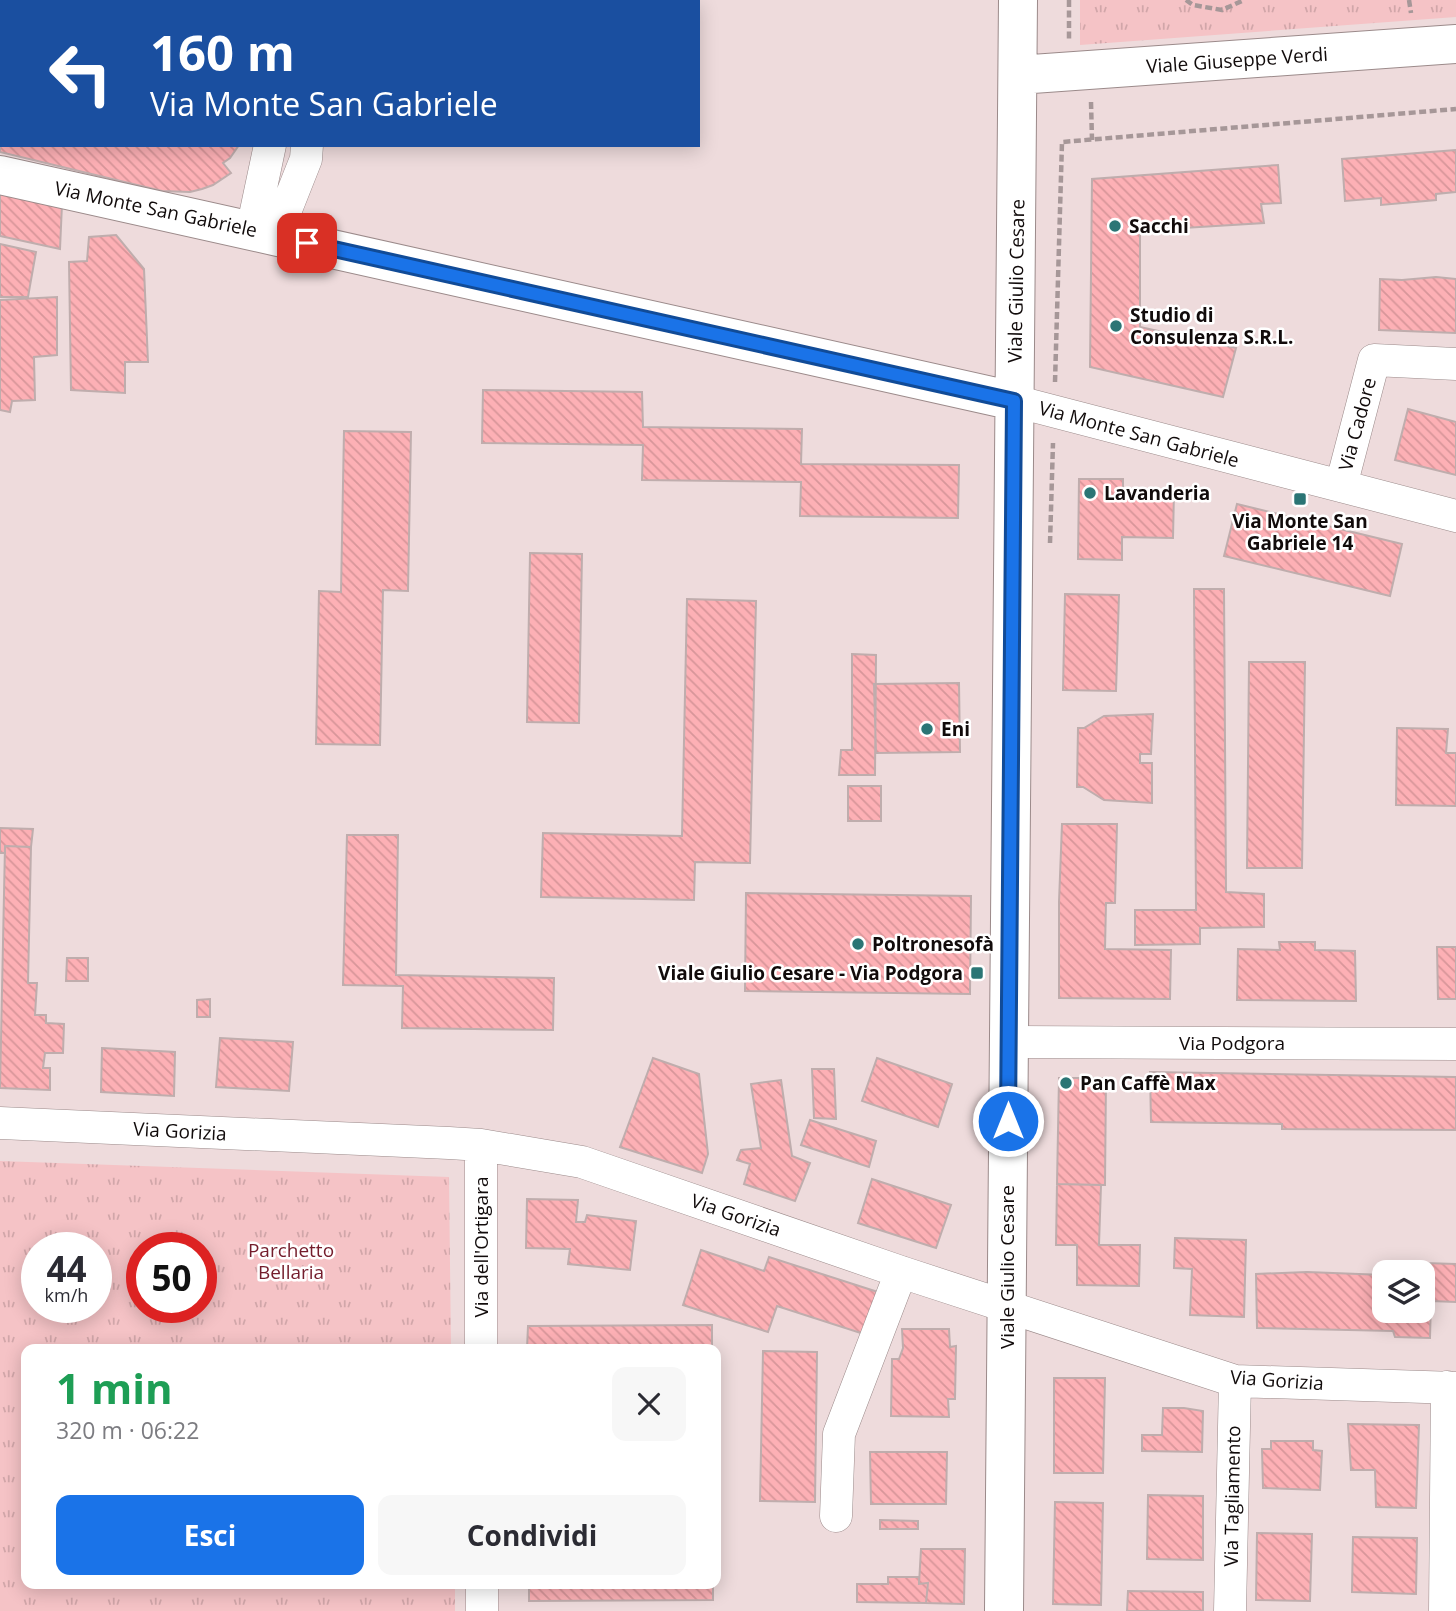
<!DOCTYPE html>
<html lang="it">
<head>
<meta charset="utf-8">
<style>
  body { margin:0; font-family:"Open Sans",sans-serif; background:#f7f7f7; color:#2b2b33; height:100vh; display:flex; flex-direction:column; font-size:26px; white-space:nowrap }
  * { box-sizing:border-box; margin:0 }
  p { font-size:23px; color:#7c7c81 }
  .icon { flex:none; width:38px; height:38px; fill:none; stroke:currentColor; stroke-width:2; stroke-linecap:round; stroke-linejoin:round }
  .map { position:relative; flex:1; overflow:hidden }
  .panel { position:absolute; left:21px; top:1344px; width:700px; height:245px; display:flex; flex-direction:column; background:#fff; border-radius:14px; box-shadow:0 4px 18px #0003 }
  .panel>* { flex:none }
  .guide { position:absolute; left:0px; top:0px; width:700px; height:147px; box-shadow:0 4px 18px #0003; background:#1a4fa0; color:#fff; overflow:hidden }
  .tools { position:absolute; left:1372px; top:1260px; display:grid; gap:14px }
  .tools a { display:grid; place-items:center; width:63px; height:63px; border-radius:14px; background:#fff; box-shadow:0 4px 18px #0003; font-size:35px }
  .speed { position:absolute; left:21px; top:1232px; display:flex; gap:14px; font-size:35px; font-weight:700; text-align:center }
  .speed>* { display:grid; place-content:center; width:91px; height:91px; border-radius:50%; background:#fff; box-shadow:0 4px 18px #0003; line-height:1 }
  .speed small { font-size:18px; font-weight:400 }
  .speed .limit { border:10px solid #d22; background:#fff; color:#111 }
  .pin { position:absolute; display:grid; place-items:center; width:60px; height:60px; color:#fff; margin:-30px; border-radius:14px; box-shadow:0 4px 10px #0006 }
  .me { position:absolute; width:77px; margin:-38px; rotate:0deg; stroke-linejoin:round; filter:drop-shadow(0 0 5px #0008) }
  .turn { display:flex; align-items:center; gap:24px; height:147px; padding:0 35px; font-size:32px }
  .turn .icon { width:91px; height:91px; stroke-width:2.5 }
  .turn b { display:block; font-size:49px; line-height:60px }
  .round { display:grid; place-items:center; flex:none; width:74px; height:74px; border-radius:14px; background:#f7f7f7 }
  .overview { display:flex; align-items:center; justify-content:space-between; height:119px; padding:0 35px }
  h1 { font-size:42px; font-weight:700; line-height:52px; color:#1e9e55 }
  .action { display:flex; gap:14px; margin-top:auto; padding:14px 35px }
  .action a { flex:1; height:80px; border-radius:14px; background:#1a73e8; color:#fff; font-size:28px; font-weight:700; line-height:80px; text-align:center }
  .action a+a { background:#f7f7f7; color:#2b2b33 }
  .map>svg:first-child { display:block }
  .grass { fill:url(#grass-tufts); fill-rule:evenodd }
  .building { fill:url(#building-back-hatch); stroke:#bfadad; stroke-width:2 }
  .lines { fill:none; stroke-linecap:round; stroke-linejoin:round }
  .street-casing { stroke:#9b8a8a; stroke-width:33 }
  .secondary-casing { stroke:#9b8a8a; stroke-width:40 }
  .path { stroke:#a69798; stroke-width:4.5; stroke-dasharray:7 3.5; stroke-linecap:butt }
  .street { stroke:#fff; stroke-width:32 }
  .secondary { stroke:#fff; stroke-width:38 }
  .route-casing { stroke:#114b97; stroke-width:18 }
  .route { stroke:#1a73e8; stroke-width:12 }
  .poi-dot { fill:#2b7575; stroke:#fff; stroke-width:2.5 }
  .labels { text-anchor:middle; stroke-width:5; stroke-linejoin:round; paint-order:stroke }
  .street-label { font-size:19px; fill:#110b0b; stroke:#fff }
  .poi-label { font-size:19px; font-weight:bold; fill:#110b0b; stroke:#fff; text-anchor:start }
  .park-label { font-size:19px; fill:#741d2c; stroke:#fff }
</style>
</head>
<body>
<div class="map">
<svg width="1456" height="1611" viewBox="0 0 1456 1611">
  <defs>
    <pattern id="grass-tufts" width="24" height="20" patternUnits="userSpaceOnUse" patternTransform="scale(1.75)"><rect width="24" height="20" fill="#f5c3c6"/><path d="M3 7l-1-3M5 7V3M7 7l1-3M15 17l-1-3M17 17v-4M19 17l1-3" fill="none" stroke="#d1a6a9"/></pattern>
    <pattern id="building-back-hatch" width="6" height="6" patternUnits="userSpaceOnUse" patternTransform="scale(1.75)"><rect width="6" height="6" fill="#fdb0b5"/><path d="M-1 5l2 2M0 0l6 6M5-1l2 2" fill="none" stroke="#d8969a"/></pattern>
  </defs>
  <rect width="100%" height="100%" fill="#eedbdc"/>
  <path class="grass" d="M1080 0H1456V17L1080 45Z
    M0 1161 449 1177 451 1349H26V1584H455V1611H0ZM37 1248H96V1307H37ZM142 1248H201V1307H142Z"/>
  <path class="building" d="M0 0 215 2H2V145H239L230 158 223 163 231 173 213 185 202 189 190 192 162 191 0 152Z
    M1456 150V192L1436 194V200L1381 205V198L1345 201 1342 159Z
    M1278 165 1281 203 1261 204 1264 223 1184 228V223L1140 225V327L1236 348 1223 397 1090 367 1092 179Z
    M0 189 62 204 60 249 0 236Z
    M116 235 144 269 148 362H125V393L71 390 69 262 87 261 89 237Z
    M0 244 36 252 28 297H0Z
    M1436 277 1456 279V333L1379 330 1380 279 1402 280Z
    M57 297V355L34 357 35 400 12 401 10 412 0 410V300Z
    M483 390 642 392 643 427 802 429 801 464 959 465 958 518 800 516 801 482 642 480 643 445 482 443Z
    M1408 409 1456 422V475L1395 460Z
    M344 431 411 432 408 591 383 590 380 745 316 744 319 591 341 592Z
    M1079 479H1123V490L1174 491 1173 538 1122 537V560L1078 559Z
    M1237 504 1402 544 1390 596 1224 556Z
    M530 553 582 554 579 723 527 722Z
    M1194 589H1224L1226 892 1264 894V927L1200 928V944L1135 945V910H1196Z
    M1065 594 1119 595 1116 691 1063 690Z
    M687 599 756 601 750 863 695 862 694 900 541 897 543 833 682 836Z
    M852 654 876 655 875 775H839L841 750H852Z
    M1249 662H1305L1302 868H1247Z
    M959 683 960 752 876 753 874 684Z
    M1153 714 1151 754H1140V763H1152V803L1104 800 1083 787H1077L1078 728H1084L1104 716Z
    M1397 728 1448 729 1446 753H1456V806L1396 805Z
    M848 786H881V821H848Z
    M1062 824H1117L1115 903H1106L1105 949 1171 950 1170 999 1059 998V902Z
    M0 828 33 829 31 847 5 846V853H0Z
    M347 835H398L396 975 554 978 553 1030 402 1028 403 986 343 985Z
    M5 846 31 847 28 983H37L35 1015H46V1023L64 1024 63 1053H45L43 1068H50V1090L0 1088Z
    M746 893 971 896 970 994 745 991Z
    M1279 942H1315V950L1355 951 1356 1001 1237 1000 1238 949 1280 950Z
    M1437 947H1456V999H1438Z
    M67 958H88V981H66Z
    M210 999V1017H197V1000Z
    M220 1038 293 1042 289 1091 216 1087Z
    M102 1048 175 1052 174 1096 101 1092Z
    M653 1058 699 1074 708 1154 702 1173 620 1147Z
    M877 1058 952 1084 938 1127 862 1101Z
    M812 1069H834L836 1119 814 1118Z
    M1150 1072 1456 1077V1130L1282 1129V1124L1151 1122Z
    M1059 1078H1106L1105 1185 1057 1184Z
    M781 1080 792 1156 810 1163 795 1201 744 1184 750 1164 737 1160 741 1150 761 1148 751 1084Z
    M810 1120 876 1141 869 1167 801 1145Z
    M872 1179 951 1205 936 1248 858 1223Z
    M1057 1184 1101 1185 1099 1245H1140L1139 1286 1077 1285V1245H1056Z
    M527 1199 578 1200 576 1222H585L587 1215 636 1221 630 1270 568 1264 570 1249 526 1248Z
    M1175 1238 1246 1240 1244 1317 1190 1315 1192 1269 1174 1268Z
    M701 1250 764 1271 769 1257 884 1294 870 1336 777 1306 768 1332 683 1305Z
    M1424 1263 1456 1264V1302L1431 1301 1430 1338 1395 1337 1393 1331 1257 1328 1256 1274 1307 1272 1384 1275V1311H1423Z
    M712 1325V1349H527L528 1326Z
    M902 1329H949L950 1347 956 1346 955 1399H948L949 1417 891 1416 892 1359H899L903 1348Z
    M763 1351 817 1352 815 1502 760 1501Z
    M1054 1378H1105L1103 1473H1054Z
    M1163 1408H1184L1203 1411 1202 1452 1142 1451V1435H1162Z
    M1348 1424 1419 1425 1416 1508 1376 1507 1375 1470H1351Z
    M1271 1441H1313V1450L1322 1451 1320 1490 1263 1488 1262 1449H1271Z
    M870 1452H947L946 1504H871Z
    M1148 1495 1203 1496V1560L1147 1559Z
    M1055 1502 1103 1503 1101 1605 1053 1604Z
    M880 1520 918 1521V1529H880Z
    M1257 1533 1312 1534 1310 1601 1256 1600Z
    M1353 1537 1417 1538 1416 1594 1352 1592Z
    M921 1549H965L964 1604 926 1603 928 1583 919 1584Z
    M888 1577H919V1584L928 1583 926 1603 857 1602V1584H888Z
    M529 1584H713V1600L529 1601Z
    M1128 1591 1203 1592V1611H1127Z"/>
  <g class="lines">
    <g class="street-casing">
      <path id="street" d="M303 2V0
        M252 230 270 145
        M281 236 285 212 306 159 307 145
        M1014 401 1456 516
        M1341 486 1374 360 1456 364
        M1009 1042 1456 1044
        M0 1123 449 1143 481 1145 582 1162 901 1272 1235 1381 1456 1388
        M481 1145V1349
        M836 1516 839 1434 901 1272
        M482 1584V1611
        M1230 1611 1235 1381
        M1445 1611 1447 1387"/>
    </g>
    <g class="secondary-casing">
      <path id="secondary" d="M1018 75 1456 44
        M0 175 1014 401
        M1004 1611 1018 0"/>
    </g>
    <path class="path" d="M1069 0V39
      M1186 0 1193 5 1222 10 1244 0
      M1409 0 1411 13
      M1091 102 1092 140
      M1055 382 1062 142 1456 109
      M1050 543 1053 443"/>
    <use href="#street" class="street"/>
    <use href="#secondary" class="secondary"/>
  </g>
  <g class="lines">
    <g class="route-casing">
      <path id="route" d="M307 243 1014 401 1008 1121"/>
    </g>
    <use href="#route" class="route"/>
  </g>
  <g class="poi-dot">
    <circle cx="1115" cy="226" r="7"/>
    <circle cx="1116" cy="326" r="7"/>
    <circle cx="1090" cy="493" r="7"/>
    <rect x="1293" y="492" width="14" height="14" rx="3.5"/>
    <circle cx="927" cy="729" r="7"/>
    <circle cx="858" cy="944" r="7"/>
    <rect x="970" y="966" width="14" height="14" rx="3.5"/>
    <circle cx="1066" cy="1083" r="7"/>
  </g>
  <g class="labels">
    <g class="street-label">
      <text transform="translate(1237 60) rotate(-4)" y="7">Viale Giuseppe Verdi</text>
      <text transform="translate(156 209) rotate(12)" y="7">Via Monte San Gabriele</text>
      <text transform="translate(1016 281) rotate(-89)" y="7">Viale Giulio Cesare</text>
      <text transform="translate(1357 424) rotate(-75)" y="7">Via Cadore</text>
      <text transform="translate(1139 434) rotate(15)" y="7">Via Monte San Gabriele</text>
      <text x="1232" y="1050">Via Podgora</text>
      <text transform="translate(180 1131) rotate(3)" y="7">Via Gorizia</text>
      <text transform="translate(736 1215) rotate(19)" y="7">Via Gorizia</text>
      <text transform="translate(481 1247) rotate(-90)" y="7">Via dell'Ortigara</text>
      <text transform="translate(1007 1267) rotate(-90)" y="7">Viale Giulio Cesare</text>
      <text transform="translate(1277 1380) rotate(4)" y="7">Via Gorizia</text>
      <text transform="translate(1232 1496) rotate(-89)" y="7">Via Tagliamento</text>
    </g>
    <g class="poi-label">
      <text x="1129" y="233">Sacchi</text>
      <text x="1130" y="322">Studio di<tspan x="1130" dy="22">Consulenza S.R.L.</tspan></text>
      <text x="1104" y="500">Lavanderia</text>
      <text x="1300" y="528" text-anchor="middle">Via Monte San<tspan x="1300" dy="22">Gabriele 14</tspan></text>
      <text x="941" y="736">Eni</text>
      <text x="872" y="951">Poltronesofà</text>
      <text x="963" y="980" text-anchor="end">Viale Giulio Cesare - Via Podgora</text>
      <text x="1080" y="1090">Pan Caffè Max</text>
    </g>
    <g class="park-label">
      <text x="291" y="1257">Parchetto<tspan x="291" dy="22">Bellaria</tspan></text>
    </g>
  </g>
</svg>
<div class="tools">
<a><svg class="icon" aria-label="layers" viewBox="0 0 24 24"><path d="M12 4l9 5-9 5-9-5zM3 14l9 5 9-5"/></svg></a>
</div>
<div class="speed"><div>44<small>km/h</small></div><div class="limit">50</div></div>
<div class="pin" style="left:307px;top:243px;background:#d93025"><svg class="icon" aria-label="arrive" viewBox="0 0 24 24"><path d="M6 21V4h12l-3 4 3 4H6"/></svg></div>
<svg class="me" style="left:1008px;top:1121px" viewBox="-20 -20 40 40"><circle r="17" fill="#1a73e8" stroke="#fff" stroke-width="3"/><path d="M0-11L8 9 0 5-8 9z" fill="#fff"/></svg>
<div class="guide">
<div class="turn"><svg class="icon" aria-label="left" viewBox="0 0 24 24"><path d="M17 20v-9H6M10 6l-5 5 5 5"/></svg><div><b>160 m</b>Via Monte San Gabriele</div></div>
</div>
<section class="panel">
<div class="overview"><div><h1>1 min</h1><p>320 m · 06:22</p></div><a class="round"><svg class="icon" aria-label="close" viewBox="0 0 24 24"><path d="M6 6l12 12M18 6L6 18"/></svg></a></div>
<div class="action"><a>Esci</a><a>Condividi</a></div>
</section>
</div>
</body>
</html>
